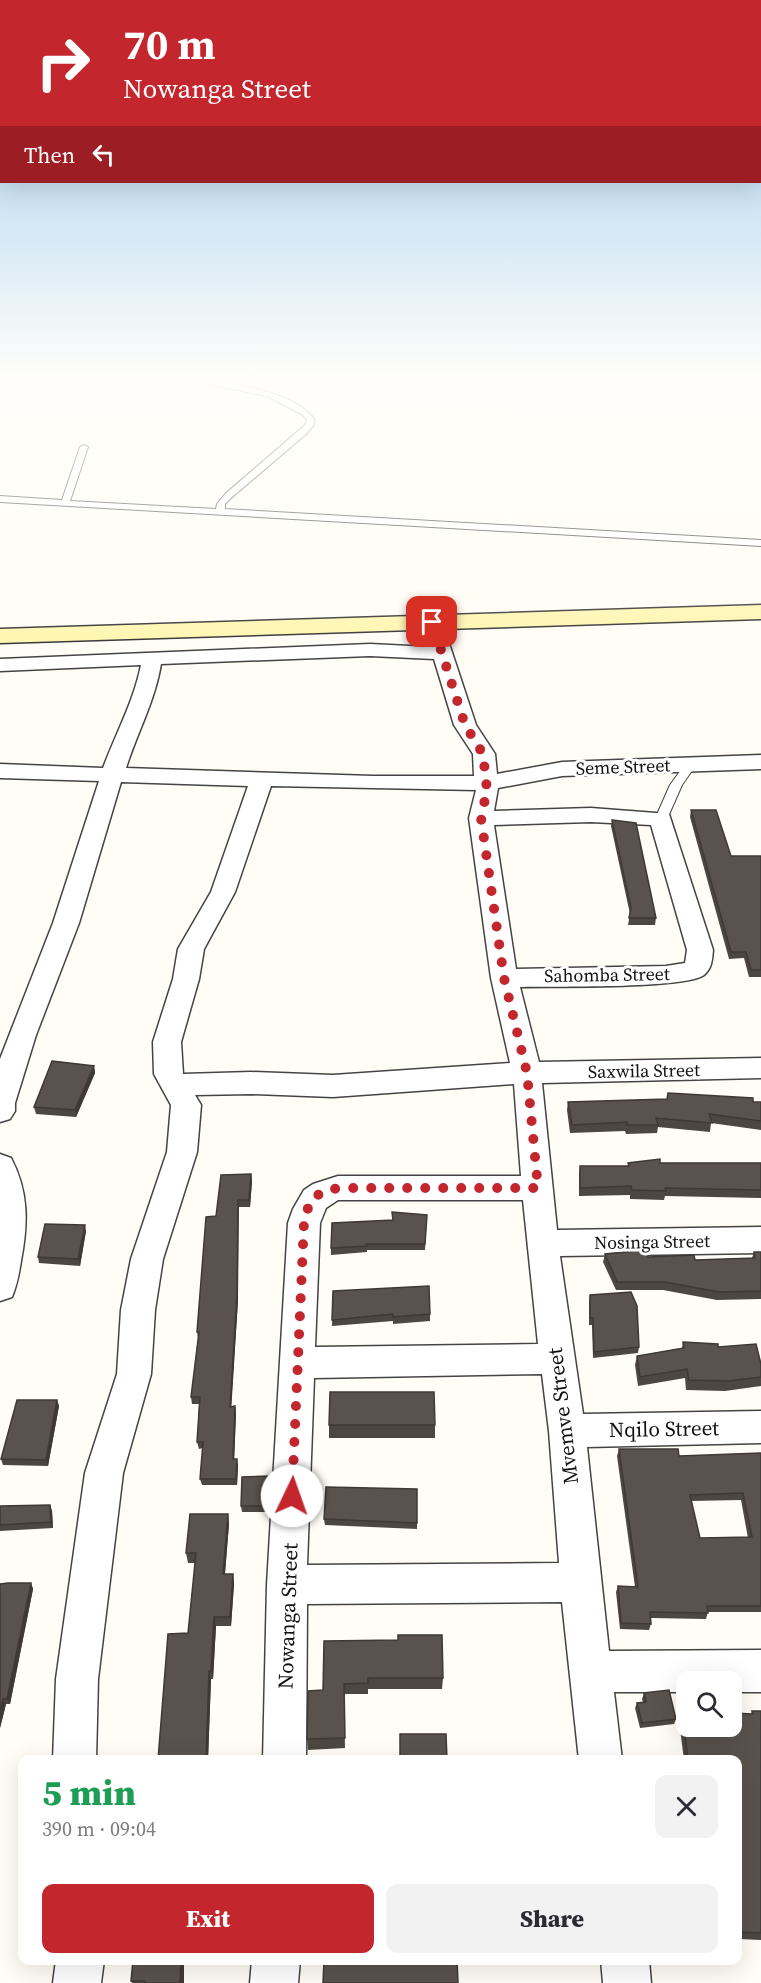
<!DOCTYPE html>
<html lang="en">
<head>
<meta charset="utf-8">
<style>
  body { margin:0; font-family:"Source Serif 4",serif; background:#f2f2f3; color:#2b2b33; height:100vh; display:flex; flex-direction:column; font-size:22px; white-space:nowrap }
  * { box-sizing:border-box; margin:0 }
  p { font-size:20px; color:#7c7c81 }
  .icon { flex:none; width:33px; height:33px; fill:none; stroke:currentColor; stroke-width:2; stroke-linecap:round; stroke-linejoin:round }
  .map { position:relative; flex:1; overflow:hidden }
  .side { position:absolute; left:18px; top:1755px; width:724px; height:210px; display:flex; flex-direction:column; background:#fff; border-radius:12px; box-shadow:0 6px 24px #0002 }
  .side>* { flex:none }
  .banner { position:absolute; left:0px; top:0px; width:762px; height:183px; box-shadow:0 6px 24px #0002; background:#c4262e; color:#fff; overflow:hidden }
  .buttons { position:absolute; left:676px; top:1671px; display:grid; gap:12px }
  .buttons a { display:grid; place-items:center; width:66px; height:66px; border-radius:12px; background:#fff; box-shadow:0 6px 24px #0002; font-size:30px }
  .pin { position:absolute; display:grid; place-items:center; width:51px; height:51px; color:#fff; margin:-26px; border-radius:12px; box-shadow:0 3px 9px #0006 }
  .me { position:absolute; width:66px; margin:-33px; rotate:3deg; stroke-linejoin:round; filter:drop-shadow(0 0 4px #0008) }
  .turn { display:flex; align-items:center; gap:21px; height:126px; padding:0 24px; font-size:27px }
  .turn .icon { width:78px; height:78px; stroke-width:2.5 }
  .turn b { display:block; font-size:42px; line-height:51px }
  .then { display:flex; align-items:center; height:57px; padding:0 24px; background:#0003; gap:12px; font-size:22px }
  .round { display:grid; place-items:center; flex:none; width:63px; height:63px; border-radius:12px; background:#f2f2f3 }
  .head { display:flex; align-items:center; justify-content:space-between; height:102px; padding:0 24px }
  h1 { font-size:36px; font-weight:800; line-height:45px; color:#1e9e55 }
  .cta { display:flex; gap:12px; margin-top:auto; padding:12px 24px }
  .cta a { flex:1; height:69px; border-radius:12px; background:#c4262e; color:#fff; font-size:24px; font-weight:800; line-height:69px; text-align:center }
  .cta a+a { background:#f2f2f3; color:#2b2b33 }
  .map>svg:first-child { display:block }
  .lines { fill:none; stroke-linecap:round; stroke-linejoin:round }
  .service-casing { stroke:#444; stroke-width:2 }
  .minor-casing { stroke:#444; stroke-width:3 }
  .secondary-casing { stroke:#333; stroke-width:3 }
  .service { fill:#fff; fill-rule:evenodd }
  .minor { fill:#fff; fill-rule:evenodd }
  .secondary { fill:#fff6b0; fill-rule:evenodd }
  .wall { fill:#4d4742; fill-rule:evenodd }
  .shaded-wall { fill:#3f3936 }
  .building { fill:#5a524d; stroke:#3f3936; stroke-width:1.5; fill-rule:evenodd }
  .route { stroke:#c4262e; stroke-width:10; stroke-dasharray:0 18 }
  .labels { text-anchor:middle; stroke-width:6; stroke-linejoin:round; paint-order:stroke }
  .street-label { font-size:18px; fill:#111; stroke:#fff }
  .near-street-label { font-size:21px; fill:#111; stroke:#fff }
</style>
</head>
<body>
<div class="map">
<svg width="761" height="1983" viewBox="0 0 761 1983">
  <rect width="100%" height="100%" fill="#fffdf5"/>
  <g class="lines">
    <g class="service-casing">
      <path id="service" d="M183 375H194C229 385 293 389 315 420L313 426 305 435 231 498 225 504V509L761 540V546L0 502V496L62 500 80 447 84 445 88 447 70 501 216 509 217 504 225 494 305 425 307 420 303 415 267 396 207 384Z
        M690 762 696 765 682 785 667 819 665 821H657L655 819 670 785 686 763Z"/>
    </g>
    <g class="minor-casing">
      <path id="minor" d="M432 616 439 618 442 622 476 725 495 754 497 774 562 762 761 755V769L562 776 498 788 494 811 591 808 669 814 713 950C712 960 712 968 704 975 685 989 551 986 520 987L539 1062 761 1058V1078L542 1083 557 1230 761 1227V1253L560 1256 583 1414 761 1411V1443L587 1447 609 1651 761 1650V1692H732V1682H687V1692H614L622 1760H579L562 1602 307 1604 306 1760H263L267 1585 288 1223 293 1209 304 1190 313 1184 338 1176H521L514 1084 333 1097 251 1094 195 1095 201 1105 197 1152 163 1259 155 1310 151 1374 123 1473 98 1679 96 1760H53L56 1679 85 1473 117 1374 121 1310 131 1259 167 1152 171 1105 154 1074 153 1042 173 979 178 949 211 892 248 786 121 782 79 923 36 1035 15 1103V1111L10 1119 0 1122V1059L53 923 99 781 0 778V764L103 768C116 733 134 701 141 665L0 671V659L370 644 430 647 422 622 425 618ZM370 656 434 659 454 725 473 754 474 776H373L126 768C137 733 155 701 161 664ZM271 786 476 790 469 818 491 978 510 1063 333 1075 251 1072 183 1074 181 1042 199 979 204 949 235 892ZM591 822 651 825 687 950 685 963 666 966 516 969 494 825ZM338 1200H523L538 1344 315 1347 320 1223 326 1208ZM542 1374 549 1431 559 1563 307 1565 314 1378Z
        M0 1154 11 1158C29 1192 28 1224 21 1261 19 1274 17 1285 12 1297L0 1301Z
        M56 1960H104L101 1983H53Z
        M252 1960H300L298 1983H250Z
        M601 1960H649L651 1983H603Z"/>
    </g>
    <g class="secondary-casing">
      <path id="secondary" d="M761 605V619L0 643V629Z"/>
    </g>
    <use href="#service" class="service"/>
    <use href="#minor" class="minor"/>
    <use href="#secondary" class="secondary"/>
  </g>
  <path class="wall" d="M691 810 731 856H761V977H749L744 958 729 959 690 817Z
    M612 820 656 918 655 925H628L630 914 611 826Z
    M94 1066 95 1073 76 1117 36 1114 34 1107Z
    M668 1093 753 1102H761V1130L711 1123 710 1132 658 1127 657 1133 626 1134 625 1131 570 1133 567 1110 568 1102 667 1099Z
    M628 1163H761V1198L665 1196 664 1200 630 1199V1195L579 1196V1174L580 1166H628Z
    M251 1174 252 1181 250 1207H239L238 1300 231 1407 235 1406 236 1413 234 1459 238 1465 237 1485H202L200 1479 203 1448 199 1449 197 1442 199 1404H192L191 1397 198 1338 197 1332 216 1216Z
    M392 1212 427 1215 425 1250H367V1252L331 1255V1248L393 1220Z
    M86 1231 80 1266 39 1263 38 1257Z
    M754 1252H761V1299L717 1300 663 1290H616L603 1262 605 1254 695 1260 752 1258Z
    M333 1291 430 1314V1321L393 1324V1321L332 1326Z
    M590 1295 639 1347 638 1353 593 1358 592 1325H589V1302Z
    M683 1342 718 1347 761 1364V1386L725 1391 686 1390 685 1378 638 1386 635 1365 637 1356 682 1348Z
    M57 1400 59 1406 48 1466 3 1465 1 1459Z
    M329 1425H435V1438H329Z
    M619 1449 679 1456 761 1453V1612H708L706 1619 650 1618 651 1624 649 1630 620 1629 616 1592 618 1586 635 1587 617 1456ZM741 1500 748 1538H700L691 1501Z
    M270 1476V1482L269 1512H242L241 1506Z
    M417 1489V1529L325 1525 324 1519Z
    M50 1505 52 1511 53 1528 0 1531V1506Z
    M228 1514 229 1524 225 1574H233L234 1584 231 1626H216L213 1679H211L208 1760H158L188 1633 195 1563H188L186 1553Z
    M31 1583 33 1589 10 1704H6L0 1728V1584Z
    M324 1641 443 1678 442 1689H368V1694H344L345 1748 308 1750 307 1739 323 1690Z
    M644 1693 676 1719 674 1724 640 1728 635 1708 637 1703 643 1702 642 1699Z
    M752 1711H761V1940L739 1939 740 1952 738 1956V1760H684L679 1721 682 1712 751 1714Z
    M184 1960V1983H132L131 1981Z"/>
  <path class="shaded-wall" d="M94 1066 95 1073 76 1117 75 1110Z
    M251 1174 252 1181 250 1207 249 1200Z
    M238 1200V1300L231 1413 230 1407Z
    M85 1225 86 1231 80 1266 78 1259Z
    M57 1400 59 1406 48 1466 46 1460Z
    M235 1406 236 1413 234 1466 233 1459Z
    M237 1459 238 1465 237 1485 236 1479Z
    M270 1476V1482L269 1512 268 1506Z
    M50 1505 52 1511 53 1528 51 1522Z
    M228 1514 229 1524 224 1584 223 1574Z
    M233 1574 234 1584 231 1626 230 1617Z
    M31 1583 33 1589 10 1704 7 1699Z
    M214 1617 216 1626 213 1679 211 1671Z
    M209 1671 211 1679 208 1760H206Z
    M3 1699 6 1704 0 1728V1712Z
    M181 1960H184V1983H180Z"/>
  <path class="building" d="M691 810H716L731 856H761V970H751L746 952H731Z
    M612 820 636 823 656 918H629L631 908Z
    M52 1061 94 1066 75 1110 34 1107Z
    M668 1093 753 1098V1102H761V1121L709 1114 712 1123 656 1118 658 1125H627V1122L572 1125 568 1102 667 1099Z
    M660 1159V1163H761V1190L665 1188 666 1191 632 1190 631 1186 580 1188V1166H629L628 1163Z
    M251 1174 249 1200H238L237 1294 230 1407 235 1406 233 1459H237L236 1479H200L203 1442H197L200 1397H191L199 1332H197L206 1217 216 1216 221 1175Z
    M392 1212 427 1215 425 1244H366L367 1246 331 1248 332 1223 393 1220Z
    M45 1224 85 1225 78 1259 38 1257Z
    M646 1250 648 1257 694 1255 695 1260 755 1258 754 1252H761V1291L719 1292 665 1282H617L605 1254Z
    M429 1286 430 1314 393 1317V1314L332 1320 333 1291Z
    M631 1292 637 1306 639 1347 594 1352 593 1318H590V1295Z
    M683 1342 718 1344V1347L756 1344 761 1364V1377L728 1381 689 1380 687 1369 640 1377 637 1356 684 1348Z
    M330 1392H434L435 1425H329Z
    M17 1400H57L46 1460 1 1459Z
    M619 1449H678L679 1456 761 1453V1606H707L708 1613 650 1612 651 1624 621 1623 618 1586 638 1587ZM743 1493 752 1537 700 1538 690 1495Z
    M270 1476 268 1506H241L242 1477Z
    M326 1487 417 1489V1523L324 1519Z
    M50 1505 51 1522 0 1525V1506Z
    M190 1514H228L223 1574H233L230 1617H214L211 1671H209L206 1760H158L168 1634 188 1633 196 1553H186Z
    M8 1583H31L7 1699H3L0 1712V1584Z
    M398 1635H442L443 1678H368V1683L344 1684 345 1738 307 1739 308 1691 323 1690 324 1641 398 1640Z
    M669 1690 676 1719 642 1723 637 1703 646 1702 644 1693Z
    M752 1711H761V1933L738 1932V1760H688L682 1712H687V1726H732V1713L753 1714Z
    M400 1734H446L447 1760H400Z
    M738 1935 740 1952H738Z
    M133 1960H181L180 1983H145V1981H131Z
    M324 1960H457L458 1983H323Z"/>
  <linearGradient id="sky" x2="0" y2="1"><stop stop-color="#95c6ee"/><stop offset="0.58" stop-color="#fffefa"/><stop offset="1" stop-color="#fffefa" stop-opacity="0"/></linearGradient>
  <rect width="761" height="652" fill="url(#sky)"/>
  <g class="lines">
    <path class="route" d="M292 1496 304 1222C310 1197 314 1194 338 1188H538L527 1073 504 978 481 818 487 790 483 754 465 725 432 622"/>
  </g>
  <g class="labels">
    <g class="street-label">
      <text transform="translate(623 767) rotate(-2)" y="6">Seme Street</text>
      <text transform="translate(607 975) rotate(-1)" y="6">Sahomba Street</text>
      <text transform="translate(644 1071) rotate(-1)" y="6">Saxwila Street</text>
      <text transform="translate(652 1242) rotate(-1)" y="6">Nosinga Street</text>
    </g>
    <g class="near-street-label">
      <text transform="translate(563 1416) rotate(-97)" y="7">Mvemve Street</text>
      <text transform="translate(664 1429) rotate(-1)" y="7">Nqilo Street</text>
      <text transform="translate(288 1616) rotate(-88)" y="7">Nowanga Street</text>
    </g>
  </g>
</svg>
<div class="buttons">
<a><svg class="icon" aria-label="search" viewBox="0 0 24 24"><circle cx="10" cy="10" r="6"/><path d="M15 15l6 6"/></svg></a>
</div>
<div class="pin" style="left:432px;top:622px;background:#d93025"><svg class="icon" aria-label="arrive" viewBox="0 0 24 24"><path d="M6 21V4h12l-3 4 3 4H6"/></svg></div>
<svg class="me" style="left:292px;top:1496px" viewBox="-20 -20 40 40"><circle r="19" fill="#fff"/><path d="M0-13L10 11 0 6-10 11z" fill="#c4262e"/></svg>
<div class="banner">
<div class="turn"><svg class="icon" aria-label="right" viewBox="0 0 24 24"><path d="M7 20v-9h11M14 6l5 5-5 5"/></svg><div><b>70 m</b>Nowanga Street</div></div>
<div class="then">Then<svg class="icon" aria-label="left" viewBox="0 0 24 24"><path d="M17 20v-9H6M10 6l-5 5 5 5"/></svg></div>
</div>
<section class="side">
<div class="head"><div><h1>5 min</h1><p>390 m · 09:04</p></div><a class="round"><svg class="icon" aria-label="close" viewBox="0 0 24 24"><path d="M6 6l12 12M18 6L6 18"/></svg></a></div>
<div class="cta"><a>Exit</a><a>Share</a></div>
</section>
</div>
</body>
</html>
